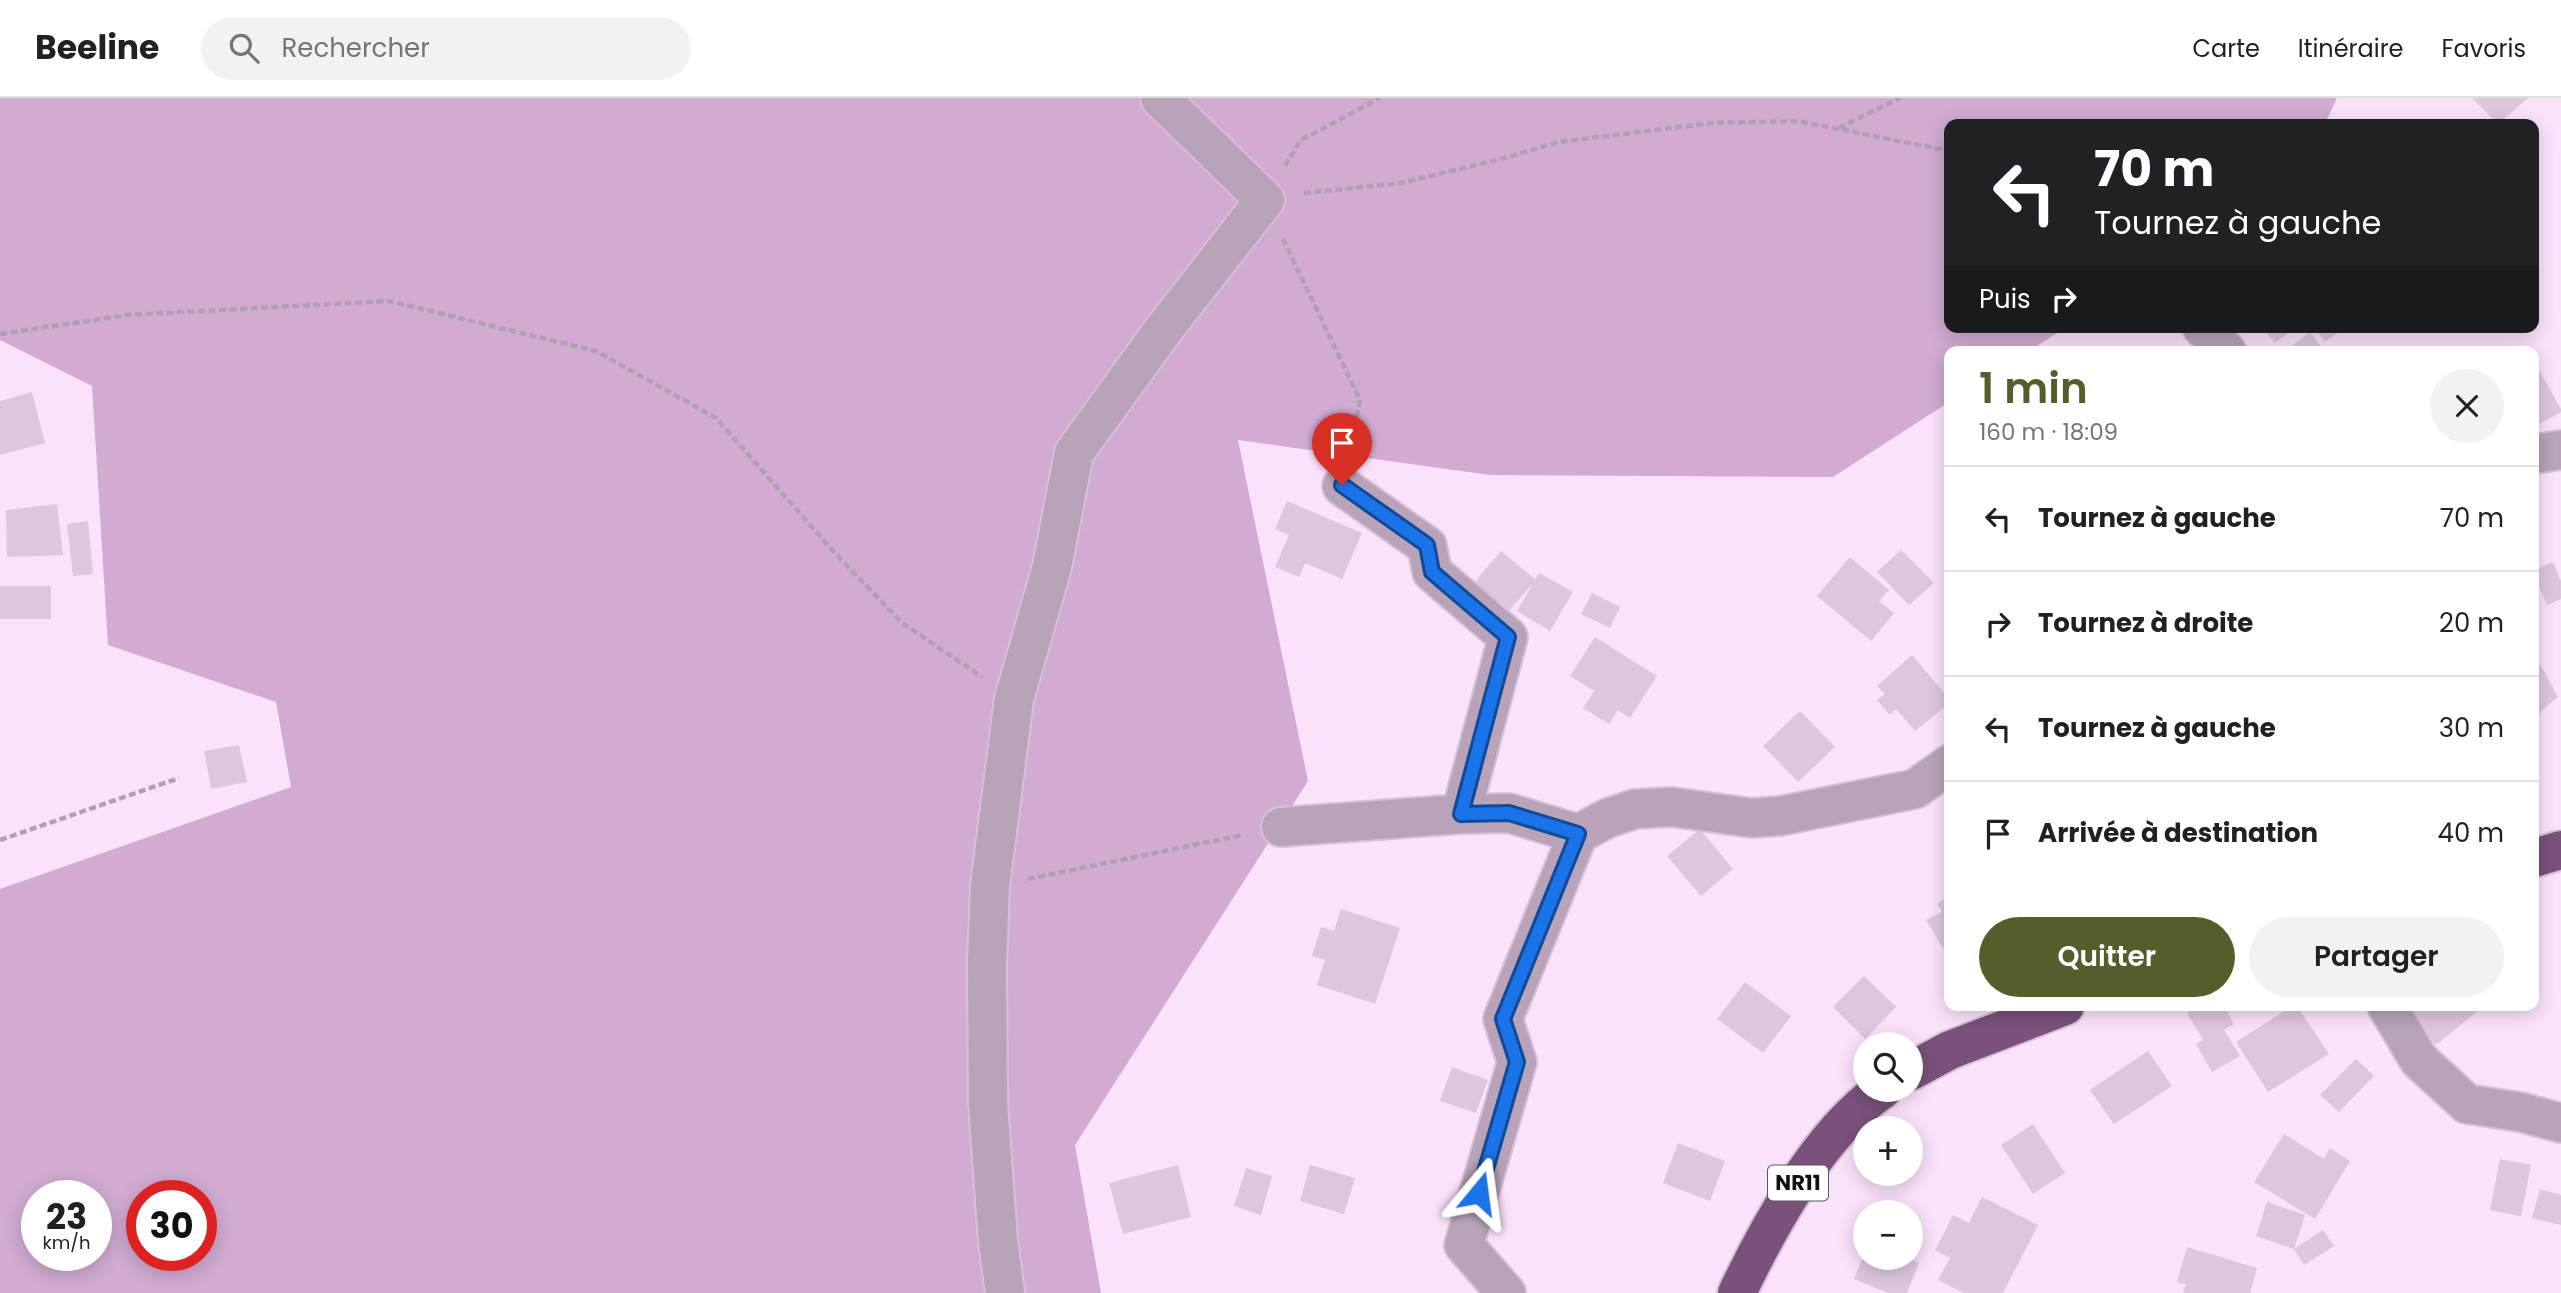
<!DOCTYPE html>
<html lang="fr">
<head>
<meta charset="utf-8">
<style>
  body { margin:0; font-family:Poppins,sans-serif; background:#f2f2f2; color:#202124; height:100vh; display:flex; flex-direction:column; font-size:26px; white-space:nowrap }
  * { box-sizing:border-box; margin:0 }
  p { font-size:23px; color:#757577 }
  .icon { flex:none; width:38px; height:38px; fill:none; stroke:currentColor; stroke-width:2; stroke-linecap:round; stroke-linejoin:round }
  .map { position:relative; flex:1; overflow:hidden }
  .sheet { position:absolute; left:1944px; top:248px; width:595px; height:665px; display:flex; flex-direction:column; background:#fff; border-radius:14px; box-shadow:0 4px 18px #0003 }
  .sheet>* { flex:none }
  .hud { position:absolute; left:1944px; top:21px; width:595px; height:214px; border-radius:14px; box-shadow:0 4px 18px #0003; background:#202124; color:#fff; overflow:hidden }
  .controls { position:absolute; left:1853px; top:934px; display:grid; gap:14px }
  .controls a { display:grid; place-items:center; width:70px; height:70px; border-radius:50%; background:#fff; box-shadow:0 4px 18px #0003; font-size:35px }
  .speed { position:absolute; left:21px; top:1082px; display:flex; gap:14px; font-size:35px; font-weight:700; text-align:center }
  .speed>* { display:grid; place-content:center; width:91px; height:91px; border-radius:50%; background:#fff; box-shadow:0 4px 18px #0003; line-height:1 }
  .speed small { font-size:18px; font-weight:400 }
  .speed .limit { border:10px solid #d22; background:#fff; color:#111 }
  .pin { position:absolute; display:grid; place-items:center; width:60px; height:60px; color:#fff; margin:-72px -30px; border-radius:50% 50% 50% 0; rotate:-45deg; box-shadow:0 0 7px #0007 }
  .pin .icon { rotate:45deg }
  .me { position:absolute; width:77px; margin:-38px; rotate:16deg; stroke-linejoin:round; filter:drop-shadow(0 0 5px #0008) }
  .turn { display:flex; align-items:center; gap:24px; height:147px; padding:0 35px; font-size:32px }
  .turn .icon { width:91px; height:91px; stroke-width:2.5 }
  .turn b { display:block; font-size:49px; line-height:60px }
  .then { display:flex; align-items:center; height:66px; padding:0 35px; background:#0003; gap:14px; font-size:26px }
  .round { display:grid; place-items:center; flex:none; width:74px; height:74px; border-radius:37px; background:#f2f2f2 }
  .overview { display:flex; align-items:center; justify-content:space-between; height:119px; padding:0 35px }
  h1 { font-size:42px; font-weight:600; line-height:52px; color:#565d2b }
  .primary-button { display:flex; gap:14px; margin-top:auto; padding:14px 35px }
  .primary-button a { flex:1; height:80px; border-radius:42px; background:#565d2b; color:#fff; font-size:28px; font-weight:600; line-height:80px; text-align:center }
  .primary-button a+a { background:#f2f2f2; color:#202124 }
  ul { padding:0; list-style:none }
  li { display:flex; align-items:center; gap:21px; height:105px; padding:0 35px; border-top:2px solid #e0e0e0 }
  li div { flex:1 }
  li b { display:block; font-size:26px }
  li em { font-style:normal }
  header { display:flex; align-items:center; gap:42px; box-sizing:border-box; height:98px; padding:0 35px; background:#fff; border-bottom:2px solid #e0e0e0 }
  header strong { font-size:33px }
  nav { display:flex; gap:38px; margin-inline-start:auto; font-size:24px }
  .search { width:490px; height:63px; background:#f2f2f2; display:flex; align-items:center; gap:18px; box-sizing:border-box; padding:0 24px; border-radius:38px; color:#757577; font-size:26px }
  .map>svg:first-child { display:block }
  .green { fill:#d1abd2; fill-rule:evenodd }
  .building { fill:#dec6df }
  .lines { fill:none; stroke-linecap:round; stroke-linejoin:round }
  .street-casing { stroke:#d6c0d7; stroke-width:42 }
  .highway-casing { stroke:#d6c0d7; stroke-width:42 }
  .path { stroke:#b39fb3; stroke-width:4.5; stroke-dasharray:7 3.5; stroke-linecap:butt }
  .street { stroke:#b8a3b8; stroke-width:38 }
  .highway { stroke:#7a517b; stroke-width:38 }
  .route-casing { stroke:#114b97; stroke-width:18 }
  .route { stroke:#1a73e8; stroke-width:12 }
  .labels { text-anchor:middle; stroke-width:7; stroke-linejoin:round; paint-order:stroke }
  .shield { fill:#fff; stroke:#5c565d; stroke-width:2 }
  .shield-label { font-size:21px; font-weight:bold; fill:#160e17 }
</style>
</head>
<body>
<header>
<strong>Beeline</strong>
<div class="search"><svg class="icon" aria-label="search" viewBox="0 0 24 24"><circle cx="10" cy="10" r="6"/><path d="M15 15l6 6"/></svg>Rechercher</div>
<nav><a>Carte</a><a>Itinéraire</a><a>Favoris</a></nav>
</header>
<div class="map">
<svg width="2561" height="1195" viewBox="0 0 2561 1195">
  <rect width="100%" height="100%" fill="#fbe2fb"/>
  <path class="green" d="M0 0H2337L2325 26H1950V229H2066L2028 254H1950L1949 304 1833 379 1490 377 1238 342 1308 683 1075 1047 1101 1195H0V791L291 689 276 604 108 547 92 288 0 242ZM37 1097H96V1157H37ZM142 1097H201V1157H142Z"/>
  <path class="building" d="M2472 0H2528L2498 26Z
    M2269 229H2296L2275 245 2265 233Z
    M2314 229H2345L2325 244Z
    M2310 234 2320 247 2311 254H2284Z
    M2534 263 2561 311V314L2534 329Z
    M32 294 45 345 0 357V303Z
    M1287 403 1362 435 1342 481 1305 465 1299 479 1275 469 1289 437 1275 431Z
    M57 406 63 457 7 459 6 412Z
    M88 423 93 476 73 478 67 426Z
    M1901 452 1934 485 1909 507 1877 474Z
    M1501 453 1536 482 1507 515 1474 485Z
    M1850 459 1889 492 1879 503 1894 515 1871 543 1817 498Z
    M2553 464 2561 483V501L2547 507 2534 477V472Z
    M1539 475 1573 494 1550 533 1517 513Z
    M0 488H51V521H0Z
    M1592 495 1620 509 1610 530 1581 516Z
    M1595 539 1657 578 1630 620 1618 612 1609 626 1583 610 1594 593 1570 578Z
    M2534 555 2558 599 2542 612 2534 627Z
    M1912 557 1950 602V605L1915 633 1896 611 1890 617 1877 602 1885 596 1877 588Z
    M1800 613 1835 649 1798 684 1763 648Z
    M239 647 247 684 211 691 204 653Z
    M1700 731 1733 771 1701 798 1667 758Z
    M1950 798V862L1926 822 1942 814 1937 805Z
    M1341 811 1400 830 1375 906 1317 887 1325 862 1312 858 1321 829 1334 833Z
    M1864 878 1896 909 1865 941 1833 909Z
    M1745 884 1791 918 1763 955 1717 921Z
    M2199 908H2224L2234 926 2224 932 2240 958 2212 974 2196 946 2203 942 2187 915Z
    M2292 908H2297L2329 956 2268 994 2236 944Z
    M2405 908H2484L2436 947Z
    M2148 953 2172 988 2114 1026 2090 992Z
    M2356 961 2374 978 2339 1014 2320 997Z
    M1452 969 1488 982 1476 1015 1440 1003Z
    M2033 1026 2065 1075 2033 1096 2001 1047Z
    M2284 1036 2324 1061 2330 1050 2350 1063 2315 1121 2254 1084Z
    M1678 1045 1725 1063 1710 1103 1663 1085Z
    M2500 1061 2531 1067 2521 1118 2490 1112Z
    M1178 1067 1191 1119 1123 1136 1109 1085Z
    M1310 1067 1355 1080 1344 1116 1300 1103Z
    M1246 1070 1272 1078 1261 1117 1234 1108Z
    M2540 1091 2561 1097V1127L2532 1120Z
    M1982 1099 2038 1127 2003 1195H1964L1938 1182 1950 1160 1935 1152 1953 1117 1969 1125Z
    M2267 1104 2305 1117 2294 1151 2256 1138Z
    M2323 1132 2334 1148 2304 1167 2294 1151Z
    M2187 1149 2257 1170 2250 1195H2183L2186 1186 2177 1184Z
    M1865 1154 1866 1160H1908L1919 1165 1907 1195H1888L1854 1181Z"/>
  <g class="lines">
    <g class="street-casing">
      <path id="street" d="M2202 229 2227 254
        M2534 356 2561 352
        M1342 388 1427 448 1432 474 1508 539 1461 716
        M1281 729 1461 716 1509 715 1578 736
        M2387 908 2419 962 2467 1006 2520 1014 2561 1025
        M1005 1195 998 1143 988 1006 987 865 990 788 1014 601 1052 469 1074 355 1164 231 1265 102 1160 0
        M1506 1195 1464 1147 1517 964 1503 921 1578 736 1608 720 1635 711 1672 709 1752 720 1780 718 1915 691 1950 666"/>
    </g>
    <g class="highway-casing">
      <path id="highway" d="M2534 760 2561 752
        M1911 973 1950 952 2065 908
        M1737 1195C1769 1128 1820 1034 1882 992"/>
    </g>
    <path class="path" d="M1839 30 1900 0
      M1285 68 1301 42 1380 0
      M1304 95 1401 85 1501 61 1559 44 1711 25 1798 23 1950 53
      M1283 141 1360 302 1350 351
      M0 236 128 217 389 203 596 253 716 320 834 454 901 524 982 579
      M0 742 179 680
      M1028 781 1243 737"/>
    <use href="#street" class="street"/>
    <use href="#highway" class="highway"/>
  </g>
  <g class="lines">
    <g class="route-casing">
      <path id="route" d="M1342 387 1427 447 1432 474 1508 539 1461 716 1509 715 1578 736 1503 921 1517 964 1479 1095"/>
    </g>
    <use href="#route" class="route"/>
  </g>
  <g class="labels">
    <rect class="shield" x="1768" y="1067.5" width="60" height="35" rx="5"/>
    <g class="shield-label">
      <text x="1798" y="1092">NR11</text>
    </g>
  </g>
</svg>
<div class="controls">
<a><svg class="icon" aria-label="search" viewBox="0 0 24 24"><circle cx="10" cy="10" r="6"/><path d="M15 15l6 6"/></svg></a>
<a>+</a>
<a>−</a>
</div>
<div class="speed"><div>23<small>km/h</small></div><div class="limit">30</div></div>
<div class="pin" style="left:1342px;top:387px;background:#d93025"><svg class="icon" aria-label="arrive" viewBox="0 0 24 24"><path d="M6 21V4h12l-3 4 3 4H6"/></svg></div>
<svg class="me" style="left:1479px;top:1095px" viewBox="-20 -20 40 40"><path d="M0-17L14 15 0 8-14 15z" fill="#1a73e8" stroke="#fff" stroke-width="4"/></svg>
<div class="hud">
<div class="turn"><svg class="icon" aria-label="left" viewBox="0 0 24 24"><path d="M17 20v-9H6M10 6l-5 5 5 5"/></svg><div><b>70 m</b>Tournez à gauche</div></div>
<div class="then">Puis<svg class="icon" aria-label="right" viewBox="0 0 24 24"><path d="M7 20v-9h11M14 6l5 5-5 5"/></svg></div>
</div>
<section class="sheet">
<div class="overview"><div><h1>1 min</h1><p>160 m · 18:09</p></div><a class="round"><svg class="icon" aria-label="close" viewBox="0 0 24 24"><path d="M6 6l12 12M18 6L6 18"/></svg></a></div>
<ul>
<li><svg class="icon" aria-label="left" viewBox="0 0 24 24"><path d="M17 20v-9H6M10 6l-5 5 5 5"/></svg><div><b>Tournez à gauche</b></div><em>70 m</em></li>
<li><svg class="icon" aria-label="right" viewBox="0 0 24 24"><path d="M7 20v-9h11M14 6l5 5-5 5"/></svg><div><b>Tournez à droite</b></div><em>20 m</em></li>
<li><svg class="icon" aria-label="left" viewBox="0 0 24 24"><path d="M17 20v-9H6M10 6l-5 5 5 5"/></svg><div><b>Tournez à gauche</b></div><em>30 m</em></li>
<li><svg class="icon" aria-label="arrive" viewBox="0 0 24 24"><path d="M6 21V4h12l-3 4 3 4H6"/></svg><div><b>Arrivée à destination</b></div><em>40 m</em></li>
</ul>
<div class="primary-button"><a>Quitter</a><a>Partager</a></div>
</section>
</div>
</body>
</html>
